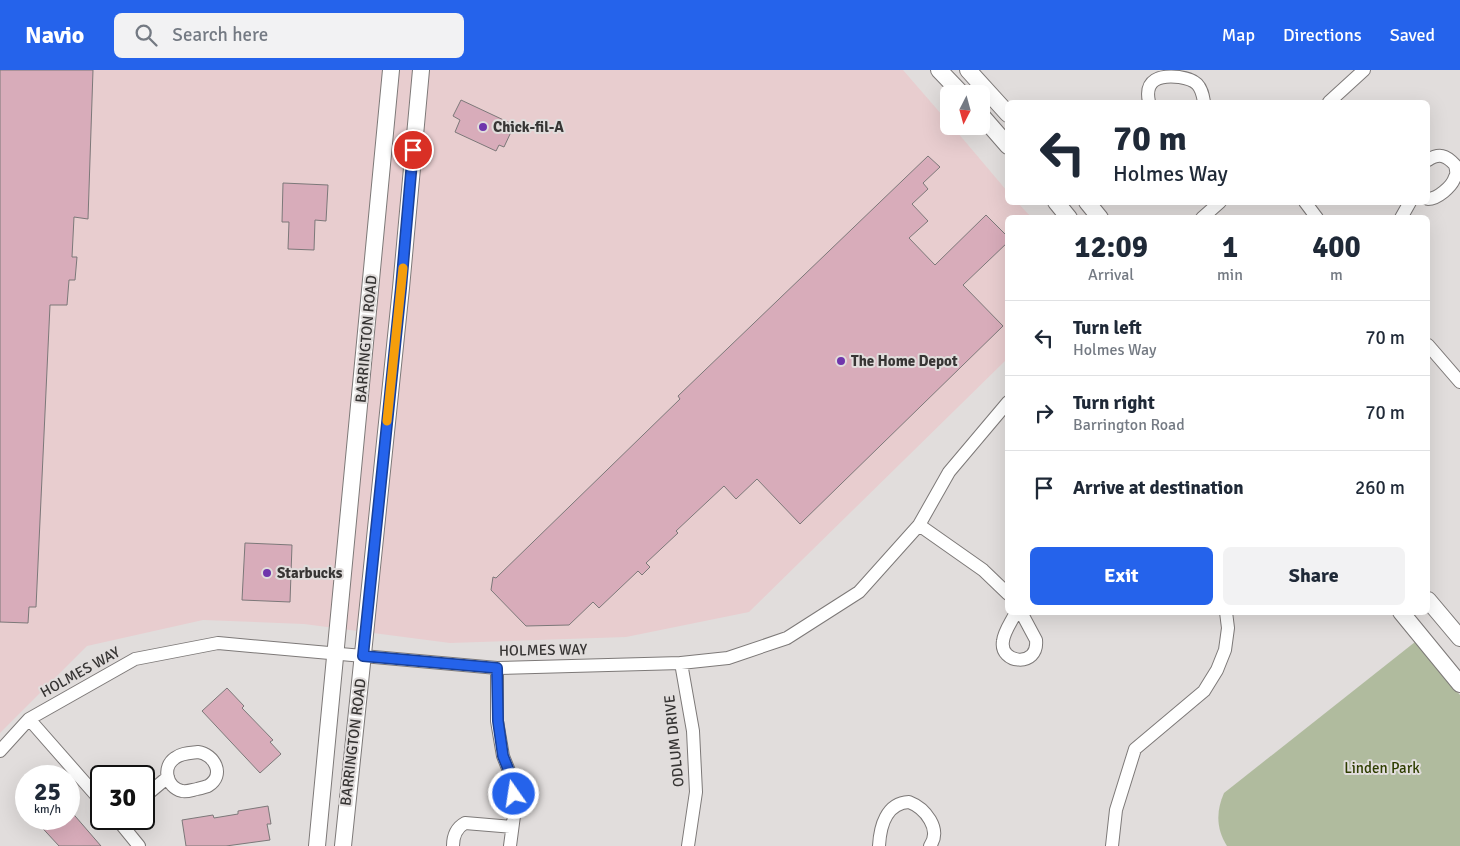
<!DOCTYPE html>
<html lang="en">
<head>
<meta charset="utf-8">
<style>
  body { margin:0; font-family:Signika,sans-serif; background:#f2f2f3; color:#1f2937; height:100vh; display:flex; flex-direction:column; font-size:19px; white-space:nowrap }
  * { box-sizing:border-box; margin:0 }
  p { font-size:16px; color:#747a83 }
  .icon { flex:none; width:28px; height:28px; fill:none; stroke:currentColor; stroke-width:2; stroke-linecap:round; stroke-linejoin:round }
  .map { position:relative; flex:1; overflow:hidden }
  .panel { position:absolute; left:1005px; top:145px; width:425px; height:400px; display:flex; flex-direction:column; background:#fff; border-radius:8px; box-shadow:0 5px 20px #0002 }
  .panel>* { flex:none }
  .banner { position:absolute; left:1005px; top:30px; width:425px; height:105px; border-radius:8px; box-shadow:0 5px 20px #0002; background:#fff; color:#1f2937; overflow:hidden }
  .needle { width:32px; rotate:186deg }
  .fabs { position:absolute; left:940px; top:15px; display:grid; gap:10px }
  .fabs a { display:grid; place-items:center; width:50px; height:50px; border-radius:8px; background:#fff; box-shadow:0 5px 20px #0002; font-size:25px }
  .speed { position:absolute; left:15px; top:695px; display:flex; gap:10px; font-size:25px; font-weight:700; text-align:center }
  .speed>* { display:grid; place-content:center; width:65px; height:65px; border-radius:50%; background:#fff; box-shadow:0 5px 20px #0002; line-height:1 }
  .speed small { font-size:12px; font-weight:400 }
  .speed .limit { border:2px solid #111; border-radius:8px; background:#fff; color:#111 }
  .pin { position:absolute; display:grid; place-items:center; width:42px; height:42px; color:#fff; margin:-21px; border:2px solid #fff; border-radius:50%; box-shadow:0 1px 5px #0007 }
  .me { position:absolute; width:55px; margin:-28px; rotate:347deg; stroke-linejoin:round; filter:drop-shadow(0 0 4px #0008) }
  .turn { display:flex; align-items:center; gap:18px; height:105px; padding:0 25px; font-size:22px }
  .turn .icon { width:65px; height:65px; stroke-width:2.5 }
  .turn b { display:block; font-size:35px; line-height:42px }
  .eta { display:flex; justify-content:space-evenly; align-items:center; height:85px; text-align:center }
  .eta b { font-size:30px; font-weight:700; line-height:35px }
  .button { display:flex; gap:10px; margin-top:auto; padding:10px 25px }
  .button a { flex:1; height:58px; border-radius:8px; background:#2563eb; color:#fff; font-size:20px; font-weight:700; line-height:58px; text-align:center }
  .button a+a { background:#f2f2f3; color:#1f2937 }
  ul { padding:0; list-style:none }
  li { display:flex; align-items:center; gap:15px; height:75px; padding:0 25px; border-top:1px solid #e0e1e3 }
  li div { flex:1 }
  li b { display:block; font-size:19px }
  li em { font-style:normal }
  header { display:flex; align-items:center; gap:30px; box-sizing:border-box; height:70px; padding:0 25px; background:#2563eb; color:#fff }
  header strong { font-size:24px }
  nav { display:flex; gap:28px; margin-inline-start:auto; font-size:18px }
  .search { width:350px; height:45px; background:#f2f2f3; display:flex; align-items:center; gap:12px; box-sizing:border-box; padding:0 18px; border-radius:8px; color:#747a83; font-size:19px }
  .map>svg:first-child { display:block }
  .commercial { fill:#e8cdcf }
  .green { fill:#b0bb9e }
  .building { fill:#d8acba; stroke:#7c7879 }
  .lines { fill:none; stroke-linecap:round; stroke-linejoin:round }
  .minor-casing { stroke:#7d7978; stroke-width:14 }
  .secondary-casing { stroke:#7d7978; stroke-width:18 }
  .minor { stroke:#fff; stroke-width:12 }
  .secondary { stroke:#fff; stroke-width:16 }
  .route-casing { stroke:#184099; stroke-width:12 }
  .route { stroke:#2563eb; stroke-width:9 }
  .slow { stroke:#f59e0b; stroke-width:9 }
  .poi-dot { fill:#6f36ac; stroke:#e1dddc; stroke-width:2 }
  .labels { text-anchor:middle; stroke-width:4; stroke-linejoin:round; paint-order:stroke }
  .poi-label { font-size:15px; font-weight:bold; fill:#373534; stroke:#e1dddc; text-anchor:start }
  .street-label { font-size:15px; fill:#373534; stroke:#e1dddc }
  .park-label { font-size:15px; fill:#2e3d00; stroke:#e1dddc }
</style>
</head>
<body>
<header>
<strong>Navio</strong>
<div class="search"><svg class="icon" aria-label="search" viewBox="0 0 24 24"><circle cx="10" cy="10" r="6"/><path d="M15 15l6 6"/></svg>Search here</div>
<nav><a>Map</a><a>Directions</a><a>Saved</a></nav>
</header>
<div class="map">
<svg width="1460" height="776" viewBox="0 0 1460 776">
  <rect width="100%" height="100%" fill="#e1dddc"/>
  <path class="commercial" d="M0 0H903L949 53V56H952L1007 121 1008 132 1018 133 1031 147 1008 148 1007 289 749 542 626 567 450 573 304 554 203 550 87 576 0 663Z"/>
  <path class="green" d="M1415 572 1460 625V776H1227C1216 759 1216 741 1224 723Z"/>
  <path class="building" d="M0 0H93L88 149 74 147 72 187H77L75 210H69L67 235H50L36 537H29L28 553 0 552Z
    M461 30 510 53 507 60 511 62 504 77 499 75 496 81 455 62 460 50 453 46Z
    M928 86 940 97 923 113 928 119 912 134 928 151 909 168 935 195 986 145 1008 167V172L963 215 1003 256 800 454 757 409 736 429 724 416 676 461 678 463 646 493 650 497 642 505 638 501 599 538 593 532 569 555 526 556 491 520 493 507 496 508 680 329 678 326Z
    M283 113 328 115 326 151 315 150 314 180 288 179 289 152H282Z
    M245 473 292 475 290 532 242 530Z
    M227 618 244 636 242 638 273 670 270 672 281 684 260 703 202 641Z
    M268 736 271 754H267L270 770 226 776H186L182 750 213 745 214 748 238 744V741Z
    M69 739 101 776H59L34 749H69Z"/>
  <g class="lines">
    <g class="minor-casing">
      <path id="minor" d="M1149 32C1144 9 1160 5 1179 7 1185 8 1192 9 1197 14 1202 19 1203 26 1204 32
        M1329 32 1364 0
        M1428 90C1439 83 1446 85 1455 95 1456 99 1457 104 1455 107 1452 117 1437 129 1428 129
        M1305 132 1317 148
        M1202 148 1220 132
        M1401 148 1410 132
        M1428 275 1460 312
        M919 455 983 500 1008 524
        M1016 542C1012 551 1004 561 1003 571 999 594 1039 598 1036 570L1021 542
        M681 593 693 661 696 722 688 776
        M497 598V651L503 686 511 706 515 738 510 776
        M29 649 101 731
        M0 681 29 649 135 589 218 573 497 598 681 593 728 588 787 568 859 522 919 455 949 402 1008 332
        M198 682C214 684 226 705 208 716 205 717 201 718 197 719 192 720 187 722 182 721 166 717 162 697 175 688 181 683 190 683 198 682Z
        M144 727 168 707
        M117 749 139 776
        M453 776C453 766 456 758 465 753L512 757
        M879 776C880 757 886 733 909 732 925 738 942 759 930 776
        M1112 776 1116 740 1135 679 1204 621 1217 600 1225 580 1228 558 1226 542"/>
    </g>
    <g class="secondary-casing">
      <path id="secondary" d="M939 0 962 24
        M968 0 1008 44
        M981 45 1008 76
        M1056 132 1069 148
        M1087 132 1100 148
        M1428 530 1460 568
        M1401 542 1460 614
        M317 776 391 0
        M343 776 401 218 421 0"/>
    </g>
    <use href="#minor" class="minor"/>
    <use href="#secondary" class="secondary"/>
  </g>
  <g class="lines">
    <g class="route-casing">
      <path id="route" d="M413 80 401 218 363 586 497 598 498 651 503 686 511 706 514 724"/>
    </g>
    <use href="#route" class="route"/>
    <path class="slow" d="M387 351 403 198"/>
  </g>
  <g class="poi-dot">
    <circle cx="483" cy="57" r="5"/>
    <circle cx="841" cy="291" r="5"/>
    <circle cx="267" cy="503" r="5"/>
  </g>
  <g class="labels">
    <g class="poi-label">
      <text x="493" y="62">Chick-fil-A</text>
      <text x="851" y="296">The Home Depot</text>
      <text x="277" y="508">Starbucks</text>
    </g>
    <g class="street-label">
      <text transform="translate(366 269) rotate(-85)" y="5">BARRINGTON ROAD</text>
      <text transform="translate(543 580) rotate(-1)" y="5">HOLMES WAY</text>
      <text transform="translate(80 602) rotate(-29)" y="5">HOLMES WAY</text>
      <text transform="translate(674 671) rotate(-96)" y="5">ODLUM DRIVE</text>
      <text transform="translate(353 672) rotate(-83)" y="5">BARRINGTON ROAD</text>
    </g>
    <g class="park-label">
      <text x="1382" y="703">Linden Park</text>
    </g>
  </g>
</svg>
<div class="fabs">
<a><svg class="needle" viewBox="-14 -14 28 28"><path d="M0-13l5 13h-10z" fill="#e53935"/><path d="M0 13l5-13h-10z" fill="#747a83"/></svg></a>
</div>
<div class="speed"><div>25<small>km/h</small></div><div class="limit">30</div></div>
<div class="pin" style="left:413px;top:80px;background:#d93025"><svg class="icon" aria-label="arrive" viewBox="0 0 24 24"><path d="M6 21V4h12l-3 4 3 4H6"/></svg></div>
<svg class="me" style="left:514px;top:724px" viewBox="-20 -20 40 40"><circle r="17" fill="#2563eb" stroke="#fff" stroke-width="3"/><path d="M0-11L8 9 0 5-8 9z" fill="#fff"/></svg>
<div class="banner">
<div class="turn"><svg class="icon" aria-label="left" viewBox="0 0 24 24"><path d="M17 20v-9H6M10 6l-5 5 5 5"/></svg><div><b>70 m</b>Holmes Way</div></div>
</div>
<section class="panel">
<div class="eta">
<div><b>12:09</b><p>Arrival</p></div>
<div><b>1</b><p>min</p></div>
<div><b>400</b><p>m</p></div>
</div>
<ul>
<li><svg class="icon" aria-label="left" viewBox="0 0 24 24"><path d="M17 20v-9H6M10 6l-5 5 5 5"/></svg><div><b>Turn left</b><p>Holmes Way</p></div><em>70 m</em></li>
<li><svg class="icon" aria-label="right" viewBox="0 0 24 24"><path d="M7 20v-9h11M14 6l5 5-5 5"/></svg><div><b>Turn right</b><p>Barrington Road</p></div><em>70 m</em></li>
<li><svg class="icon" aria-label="arrive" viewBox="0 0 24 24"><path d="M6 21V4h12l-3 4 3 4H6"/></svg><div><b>Arrive at destination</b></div><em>260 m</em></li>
</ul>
<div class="button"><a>Exit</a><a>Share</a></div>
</section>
</div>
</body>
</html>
